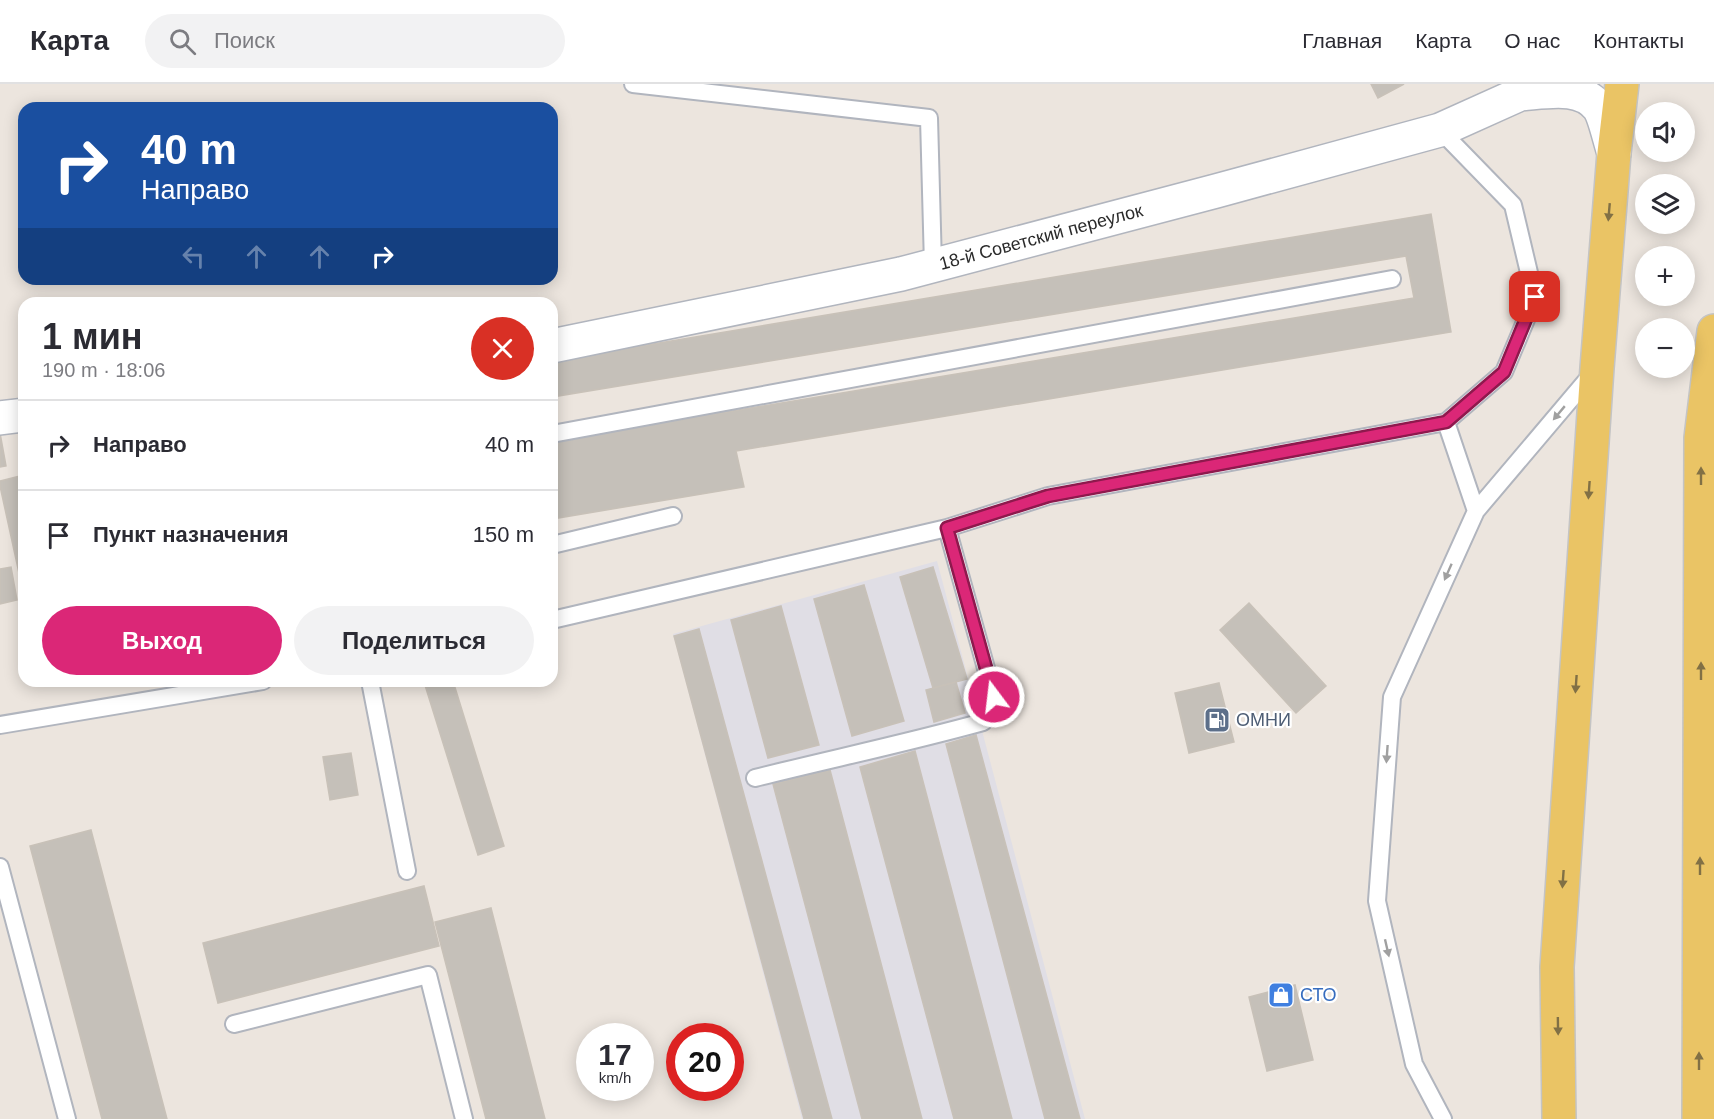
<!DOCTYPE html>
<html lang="ru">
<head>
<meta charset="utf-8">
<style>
  body { margin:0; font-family:Arial,sans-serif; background:#f2f2f3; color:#2b2b33; height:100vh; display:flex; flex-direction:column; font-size:22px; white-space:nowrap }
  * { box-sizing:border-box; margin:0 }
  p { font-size:20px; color:#7c7c81 }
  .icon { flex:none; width:33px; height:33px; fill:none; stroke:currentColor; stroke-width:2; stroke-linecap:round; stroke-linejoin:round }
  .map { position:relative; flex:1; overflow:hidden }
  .sheet { position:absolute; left:18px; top:213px; width:540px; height:390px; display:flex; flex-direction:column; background:#fff; border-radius:18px; box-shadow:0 3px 15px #0003 }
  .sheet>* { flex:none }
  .hud { position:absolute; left:18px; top:18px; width:540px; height:183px; border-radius:18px; box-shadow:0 3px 15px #0003; background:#1a4fa0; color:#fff; overflow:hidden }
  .tools { position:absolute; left:1635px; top:18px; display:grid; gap:12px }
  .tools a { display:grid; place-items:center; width:60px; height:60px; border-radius:50%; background:#fff; box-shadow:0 3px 15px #0003; font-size:30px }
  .speed { position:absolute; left:576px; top:939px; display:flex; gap:12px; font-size:30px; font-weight:700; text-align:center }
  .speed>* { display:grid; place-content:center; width:78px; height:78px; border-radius:50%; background:#fff; box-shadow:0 3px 15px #0003; line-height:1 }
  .speed small { font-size:15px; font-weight:400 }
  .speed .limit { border:9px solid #d22; background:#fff; color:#111 }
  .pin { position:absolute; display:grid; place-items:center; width:51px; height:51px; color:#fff; margin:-26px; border-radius:12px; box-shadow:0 3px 9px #0006 }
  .me { position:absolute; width:66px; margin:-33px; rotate:345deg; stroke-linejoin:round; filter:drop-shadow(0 0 4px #0008) }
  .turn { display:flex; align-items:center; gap:21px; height:126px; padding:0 24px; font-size:27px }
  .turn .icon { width:78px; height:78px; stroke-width:2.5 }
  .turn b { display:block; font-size:42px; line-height:51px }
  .lanes { display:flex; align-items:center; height:57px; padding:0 24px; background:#0003; justify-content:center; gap:30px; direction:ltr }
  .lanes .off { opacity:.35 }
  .round { display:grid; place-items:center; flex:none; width:63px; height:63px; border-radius:32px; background:#f2f2f3 }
  .overview { display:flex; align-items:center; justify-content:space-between; height:102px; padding:0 24px }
  h1 { font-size:36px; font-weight:800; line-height:45px }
  .action { display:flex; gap:12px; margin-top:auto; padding:12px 24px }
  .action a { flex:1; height:69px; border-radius:36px; background:#db2777; color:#fff; font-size:24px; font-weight:800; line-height:69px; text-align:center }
  .action a+a { background:#f2f2f3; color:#2b2b33 }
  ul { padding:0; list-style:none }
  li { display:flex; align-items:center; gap:18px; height:90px; padding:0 24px; border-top:2px solid #e1e1e2 }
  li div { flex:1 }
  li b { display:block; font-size:22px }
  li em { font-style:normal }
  header { display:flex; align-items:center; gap:36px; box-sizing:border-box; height:84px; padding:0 30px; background:#fff; border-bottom:2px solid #e1e1e2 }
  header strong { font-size:28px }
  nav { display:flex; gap:33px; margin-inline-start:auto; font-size:21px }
  .search { width:420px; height:54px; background:#f2f2f3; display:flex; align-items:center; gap:15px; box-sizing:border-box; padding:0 21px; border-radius:33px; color:#7c7c81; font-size:22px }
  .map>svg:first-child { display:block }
  .industrial { fill:#e0dee5 }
  .building { fill:#c5c0b9; stroke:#c8c1b8; stroke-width:1.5 }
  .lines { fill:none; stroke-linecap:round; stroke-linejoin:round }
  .service-casing { stroke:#b1b5be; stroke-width:20 }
  .tertiary-casing { stroke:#b1b5be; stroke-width:36 }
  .primary-casing { stroke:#c4c4c4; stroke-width:36 }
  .service { stroke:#fff; stroke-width:16 }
  .tertiary { stroke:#fff; stroke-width:33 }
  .primary { stroke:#eac465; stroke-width:33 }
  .oneway { fill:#817045 }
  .oneway2 { fill:#a0a0a0 }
  .route-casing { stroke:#8e194d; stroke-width:15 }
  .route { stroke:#db2777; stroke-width:10 }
  .labels { text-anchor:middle; stroke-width:4.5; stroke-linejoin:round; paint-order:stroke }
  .street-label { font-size:18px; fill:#2b2b2b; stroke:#fff }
  .service-label { font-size:18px; fill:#4e5e75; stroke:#fff; text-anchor:start }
  .shop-label { font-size:18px; fill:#366cbe; stroke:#fff; text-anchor:start }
</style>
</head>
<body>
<header>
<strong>Карта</strong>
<div class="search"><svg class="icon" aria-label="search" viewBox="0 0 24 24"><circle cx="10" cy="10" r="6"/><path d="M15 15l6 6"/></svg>Поиск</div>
<nav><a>Главная</a><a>Карта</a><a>О нас</a><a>Контакты</a></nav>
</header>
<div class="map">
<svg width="1714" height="1035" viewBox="0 0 1714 1035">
  <rect width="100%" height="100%" fill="#ece5de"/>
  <path class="industrial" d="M937 477 1085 1035H802L673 550Z"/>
  <path class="building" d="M1371 0H1404L1378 14Z
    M1431 130 1451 248 736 367 744 403 552 435V357L1414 214 1406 172 552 313V277Z
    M0 349 6 382 0 383Z
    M24 391V512L0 402V397Z
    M11 483 17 516 0 520V485Z
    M933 483 967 595 933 604 900 493Z
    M864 501 904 637 852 652 814 515Z
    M1249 519 1326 602 1296 629 1220 546Z
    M781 522 819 661 768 674 731 536Z
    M699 545 832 1035H804L674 552Z
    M453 597 504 762 478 771 424 598Z
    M956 598 965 629 934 638 926 606Z
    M1219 599 1234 658 1189 669 1175 609Z
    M976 651 1080 1035H1045L946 660Z
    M915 667 1012 1035H954L860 683Z
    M351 669 358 711 330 716 323 673Z
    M830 686 922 1035H862L773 700Z
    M91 746 167 1035H102L30 762Z
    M424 802 439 862 218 919 203 859Z
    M491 824 545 1035H486L435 838Z
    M1295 901 1313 976 1267 987 1249 913Z"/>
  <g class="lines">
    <g class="service-casing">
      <path id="service" d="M633 0 929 34 933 181
        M1446 338 1476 427
        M552 350 1392 195
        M552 461 673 432
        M552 536 947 444
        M370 597 407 787
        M0 641 263 597
        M755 694C831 675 907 659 983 638L994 613 947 444 1048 412 1446 338 1504 288 1535 214 1513 121 1440 46
        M0 783 67 1035
        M234 940 428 891 464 1035
        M1443 1035 1414 980 1377 817 1392 613 1476 427 1592 290"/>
    </g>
    <g class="tertiary-casing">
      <path id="tertiary" d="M1520 10C1547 8 1581 0 1599 24 1605 33 1610 58 1614 69
        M552 262 901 190 1216 107 1440 46 1520 10 1531 0
        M0 334 24 331"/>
    </g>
    <g class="primary-casing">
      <path id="primary" d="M1559 1035 1557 883 1597 284 1614 69 1622 0
        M1699 1035 1701 354 1714 247"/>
    </g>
    <use href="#service" class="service"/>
    <use href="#tertiary" class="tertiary"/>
    <use href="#primary" class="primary"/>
  </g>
  <defs><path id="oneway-solid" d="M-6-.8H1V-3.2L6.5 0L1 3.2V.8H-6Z" transform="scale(1.5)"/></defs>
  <g class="oneway">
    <use href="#oneway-solid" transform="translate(1609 128) rotate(95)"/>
    <use href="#oneway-solid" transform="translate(1701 392) rotate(-90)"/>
    <use href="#oneway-solid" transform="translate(1589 406) rotate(94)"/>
    <use href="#oneway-solid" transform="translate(1701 587) rotate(-90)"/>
    <use href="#oneway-solid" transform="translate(1576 600) rotate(94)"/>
    <use href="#oneway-solid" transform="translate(1700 782) rotate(-90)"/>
    <use href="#oneway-solid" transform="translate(1563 795) rotate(94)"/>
    <use href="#oneway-solid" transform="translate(1558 942) rotate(89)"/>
    <use href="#oneway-solid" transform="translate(1699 977) rotate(-90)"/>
  </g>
  <g class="oneway2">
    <use href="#oneway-solid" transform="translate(1559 329) rotate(130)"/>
    <use href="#oneway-solid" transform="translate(1448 488) rotate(114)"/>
    <use href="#oneway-solid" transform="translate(1387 670) rotate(94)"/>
    <use href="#oneway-solid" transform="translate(1387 864) rotate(77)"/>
  </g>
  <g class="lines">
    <g class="route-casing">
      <path id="route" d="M994 613 947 444 1048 412 1446 338 1504 288 1535 213"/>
    </g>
    <use href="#route" class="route"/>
  </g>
  <defs>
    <g id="fuel-square" transform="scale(1.35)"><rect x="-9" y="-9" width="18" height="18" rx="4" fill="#5c6f8a" stroke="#fff"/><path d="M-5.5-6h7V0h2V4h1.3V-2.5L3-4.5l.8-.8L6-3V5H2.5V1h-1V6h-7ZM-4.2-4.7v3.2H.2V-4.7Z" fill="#fff"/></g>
    <g id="shop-square" transform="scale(1.35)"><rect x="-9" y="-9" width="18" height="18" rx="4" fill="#3f7fe0" stroke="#fff"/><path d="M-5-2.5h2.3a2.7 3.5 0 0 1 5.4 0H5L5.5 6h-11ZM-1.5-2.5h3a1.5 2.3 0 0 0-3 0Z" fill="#fff"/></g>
  </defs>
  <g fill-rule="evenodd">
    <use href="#fuel-square" x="1217" y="636"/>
    <use href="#shop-square" x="1281" y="911"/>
  </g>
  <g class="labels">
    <g class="street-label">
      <text transform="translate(1041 153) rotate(-15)" y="6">18-й Советский переулок</text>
    </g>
    <g class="service-label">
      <text x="1236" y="642">ОМНИ</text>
    </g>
    <g class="shop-label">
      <text x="1300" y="917">СТО</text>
    </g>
  </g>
</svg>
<div class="tools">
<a><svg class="icon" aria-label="sound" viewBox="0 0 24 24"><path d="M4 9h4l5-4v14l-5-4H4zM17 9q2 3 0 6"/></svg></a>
<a><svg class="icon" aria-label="layers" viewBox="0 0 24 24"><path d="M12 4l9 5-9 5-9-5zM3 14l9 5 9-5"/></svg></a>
<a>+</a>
<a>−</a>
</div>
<div class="speed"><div>17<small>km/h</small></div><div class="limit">20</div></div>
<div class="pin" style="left:1535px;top:213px;background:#d93025"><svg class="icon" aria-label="arrive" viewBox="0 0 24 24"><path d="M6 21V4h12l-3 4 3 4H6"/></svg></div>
<svg class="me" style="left:994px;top:613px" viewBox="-20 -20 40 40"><circle r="17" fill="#db2777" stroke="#fff" stroke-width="3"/><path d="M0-11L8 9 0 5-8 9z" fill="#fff"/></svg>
<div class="hud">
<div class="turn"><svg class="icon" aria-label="right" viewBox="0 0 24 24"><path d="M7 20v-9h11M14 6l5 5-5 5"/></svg><div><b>40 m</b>Направо</div></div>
<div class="lanes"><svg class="icon off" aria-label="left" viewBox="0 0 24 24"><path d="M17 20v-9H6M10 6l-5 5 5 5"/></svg><svg class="icon off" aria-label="ahead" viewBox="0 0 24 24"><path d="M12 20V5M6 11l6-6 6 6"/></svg><svg class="icon off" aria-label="ahead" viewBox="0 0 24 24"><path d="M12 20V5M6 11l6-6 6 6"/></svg><svg class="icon" aria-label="right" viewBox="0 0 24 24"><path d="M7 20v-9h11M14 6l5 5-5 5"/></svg></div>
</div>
<section class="sheet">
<div class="overview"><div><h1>1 мин</h1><p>190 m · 18:06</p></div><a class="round" style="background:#d93025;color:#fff"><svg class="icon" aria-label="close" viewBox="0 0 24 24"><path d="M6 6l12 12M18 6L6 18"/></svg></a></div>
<ul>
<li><svg class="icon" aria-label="right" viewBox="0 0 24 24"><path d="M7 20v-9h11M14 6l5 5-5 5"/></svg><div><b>Направо</b></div><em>40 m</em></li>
<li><svg class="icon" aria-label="arrive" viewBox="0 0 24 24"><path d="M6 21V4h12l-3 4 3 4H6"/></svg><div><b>Пункт назначения</b></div><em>150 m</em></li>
</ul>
<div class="action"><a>Выход</a><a>Поделиться</a></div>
</section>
</div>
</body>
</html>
